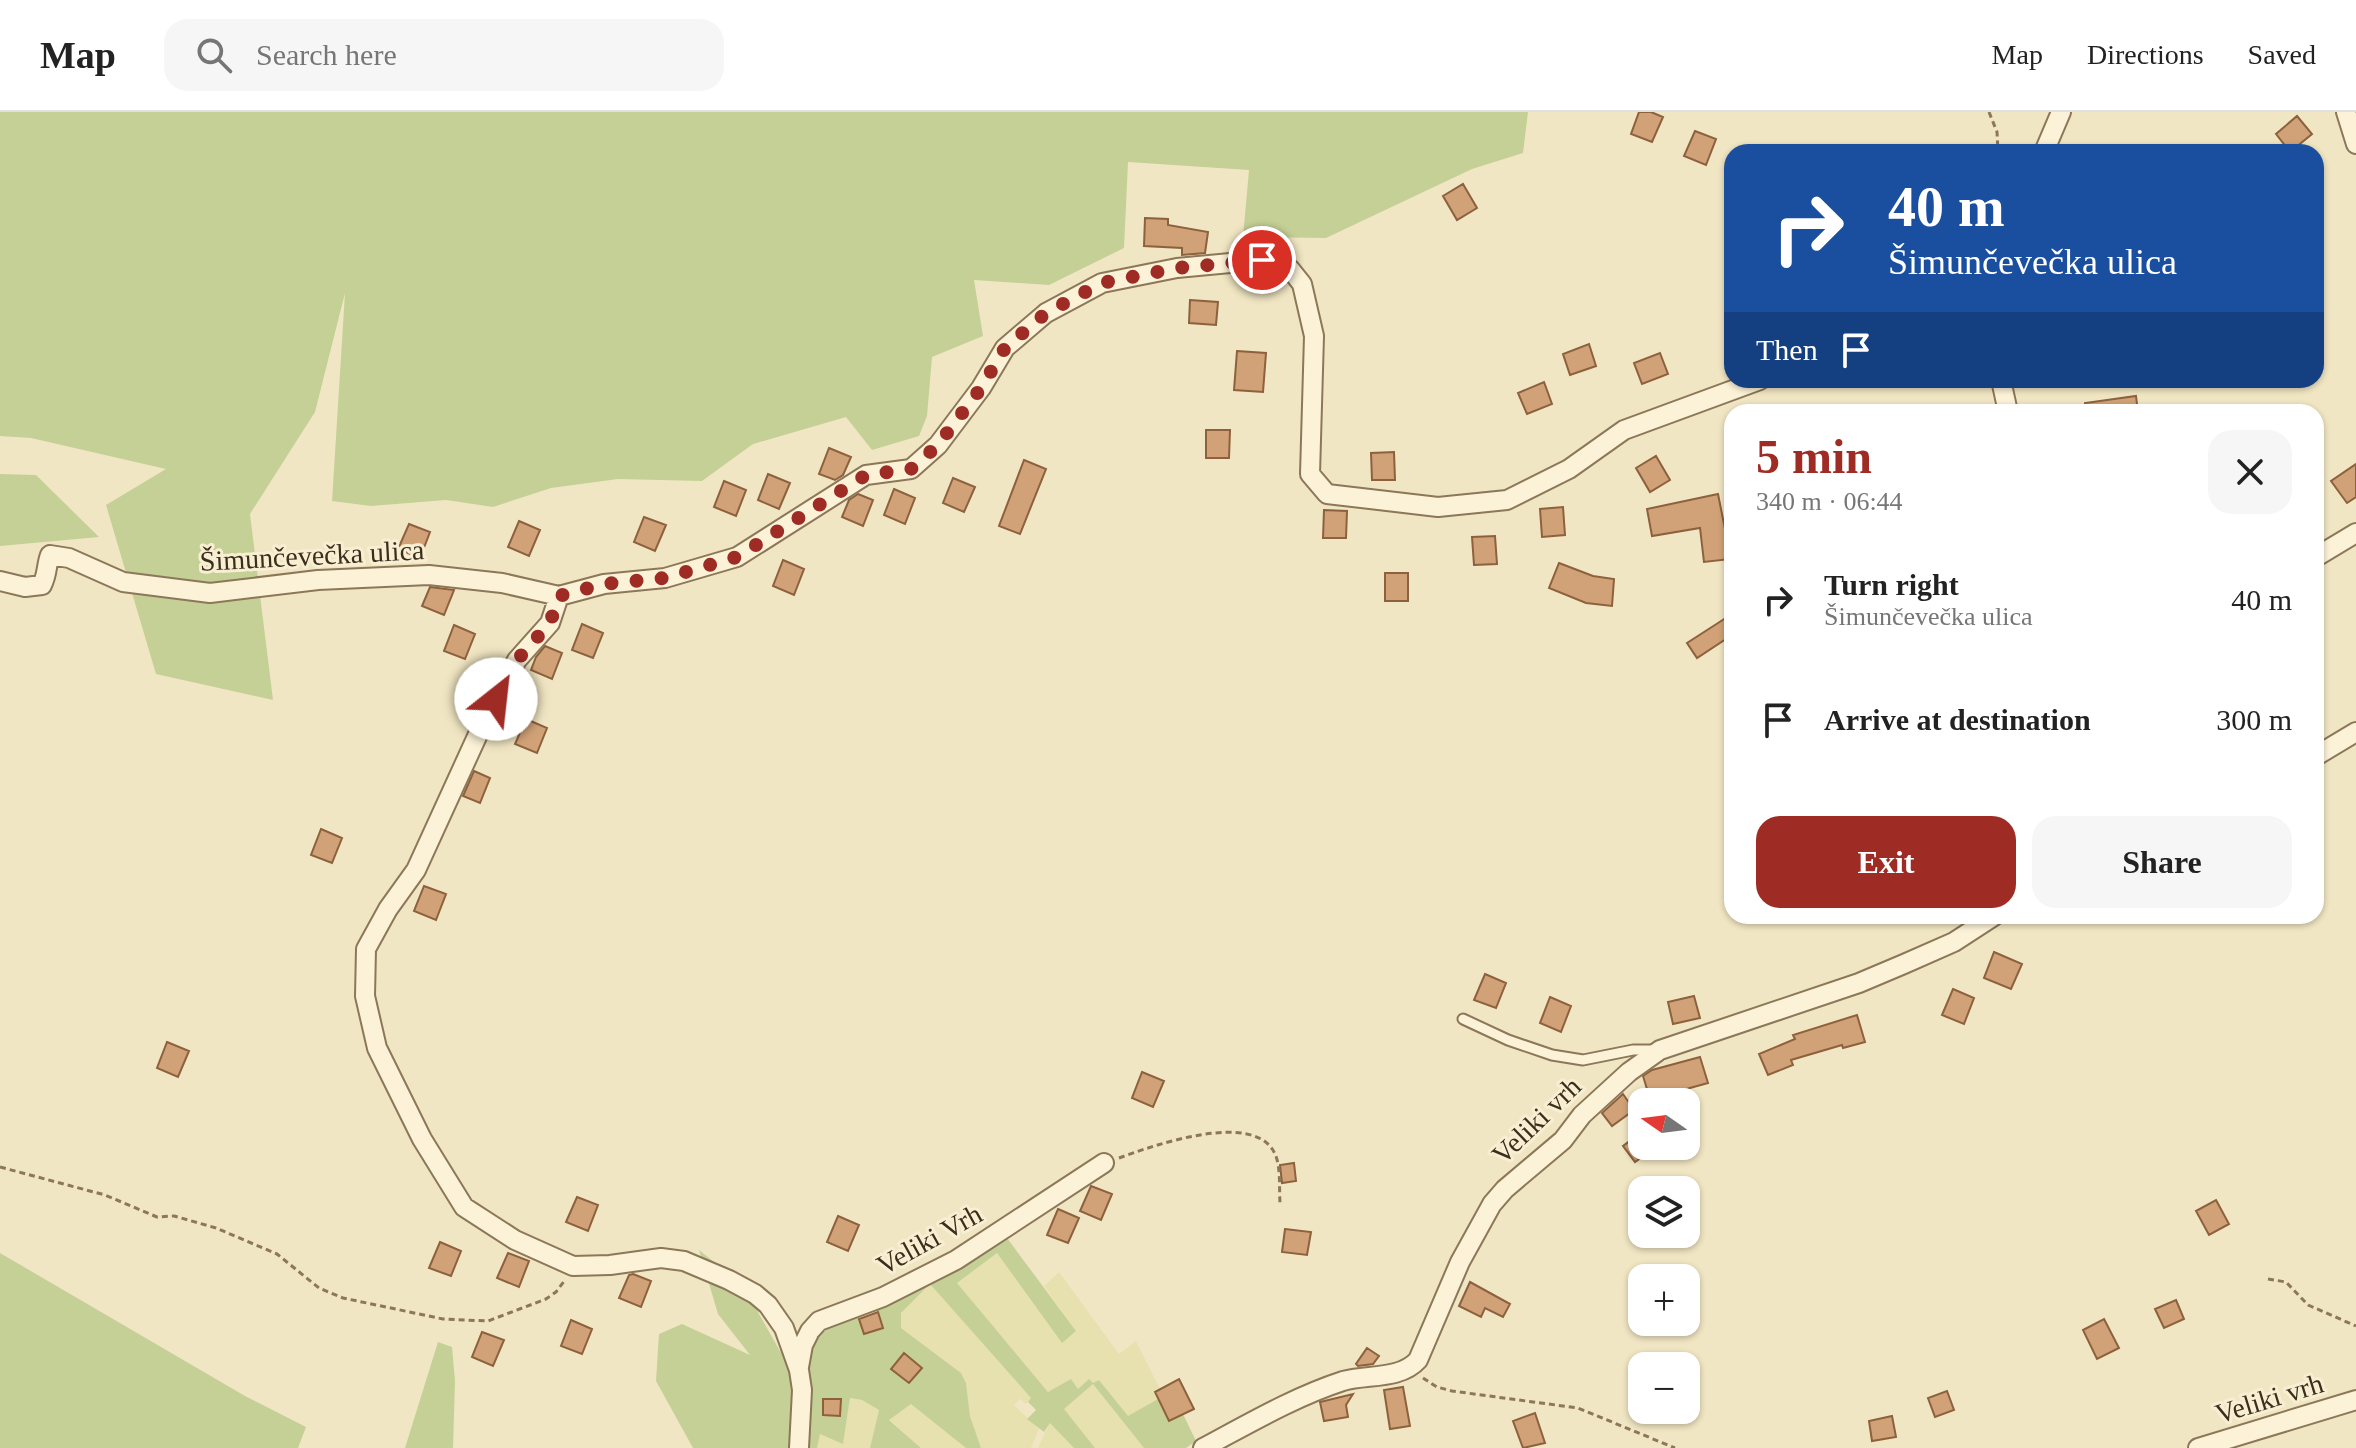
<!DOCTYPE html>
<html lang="en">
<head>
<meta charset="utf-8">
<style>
  body { margin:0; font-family:"Times New Roman",serif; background:#f6f6f6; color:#222; height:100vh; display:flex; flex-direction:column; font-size:30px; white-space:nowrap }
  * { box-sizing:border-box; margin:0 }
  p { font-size:26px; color:#767676 }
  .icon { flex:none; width:44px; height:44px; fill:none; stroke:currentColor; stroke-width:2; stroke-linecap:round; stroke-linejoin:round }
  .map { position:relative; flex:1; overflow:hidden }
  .sheet { position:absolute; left:1724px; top:292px; width:600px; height:520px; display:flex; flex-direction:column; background:#fff; border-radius:24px; box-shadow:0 2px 6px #0004 }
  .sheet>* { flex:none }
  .hud { position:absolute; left:1724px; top:32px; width:600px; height:244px; border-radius:24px; box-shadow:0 2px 6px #0004; background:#1a4fa0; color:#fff; overflow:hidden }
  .needle { width:52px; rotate:284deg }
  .tools { position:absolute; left:1628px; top:976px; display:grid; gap:16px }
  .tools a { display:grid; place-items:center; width:72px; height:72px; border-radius:16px; background:#fff; box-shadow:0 2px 6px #0004; font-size:40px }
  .pin { position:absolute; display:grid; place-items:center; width:68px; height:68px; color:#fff; margin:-34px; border:4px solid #fff; border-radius:50%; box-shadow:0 2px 8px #0007 }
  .me { position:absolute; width:88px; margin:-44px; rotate:29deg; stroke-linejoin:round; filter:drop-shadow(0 0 6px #0008) }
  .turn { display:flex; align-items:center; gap:28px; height:168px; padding:0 32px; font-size:36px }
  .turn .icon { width:104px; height:104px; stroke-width:2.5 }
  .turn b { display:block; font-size:56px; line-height:68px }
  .then { display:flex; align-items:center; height:76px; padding:0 32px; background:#0003; gap:16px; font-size:30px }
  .round { display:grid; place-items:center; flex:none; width:84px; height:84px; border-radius:24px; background:#f6f6f6 }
  .overview { display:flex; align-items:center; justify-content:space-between; height:136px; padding:0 32px }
  h1 { font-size:48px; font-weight:600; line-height:60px; color:#9f2b25 }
  .action { display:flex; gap:16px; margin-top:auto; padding:16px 32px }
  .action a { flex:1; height:92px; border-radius:24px; background:#9f2b25; color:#fff; font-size:32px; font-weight:600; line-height:92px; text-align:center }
  .action a+a { background:#f6f6f6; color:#222 }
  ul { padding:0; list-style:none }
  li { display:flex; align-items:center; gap:24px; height:120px; padding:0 32px }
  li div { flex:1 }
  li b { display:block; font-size:30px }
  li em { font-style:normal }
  header { display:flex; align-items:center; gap:48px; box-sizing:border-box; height:112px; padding:0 40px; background:#fff; border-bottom:2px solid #e0e0e0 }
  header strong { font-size:38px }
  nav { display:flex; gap:44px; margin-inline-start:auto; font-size:28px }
  .search { width:560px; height:72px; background:#f6f6f6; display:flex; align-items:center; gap:20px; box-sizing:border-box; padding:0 28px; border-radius:24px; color:#767676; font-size:30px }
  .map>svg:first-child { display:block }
  .farmland { fill:#e7e1b0 }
  .green { fill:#c5d096 }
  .building { fill:#d1a277; stroke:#8d613d; stroke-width:2 }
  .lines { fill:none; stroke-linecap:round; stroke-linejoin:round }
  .lane-casing { stroke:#8c7758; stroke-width:13 }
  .street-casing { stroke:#8c7758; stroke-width:22 }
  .path { stroke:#8c7758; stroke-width:3; stroke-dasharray:6 4; stroke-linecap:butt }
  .lane { stroke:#fbf2d7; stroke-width:9 }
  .street { stroke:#fbf2d7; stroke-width:18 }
  .route { stroke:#9f2b25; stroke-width:14; stroke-dasharray:0 25.2 }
  .labels { text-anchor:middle; stroke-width:6; stroke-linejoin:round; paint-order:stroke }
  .street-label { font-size:28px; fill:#3b2e1d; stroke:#f8efd3 }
</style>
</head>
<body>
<header>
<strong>Map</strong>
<div class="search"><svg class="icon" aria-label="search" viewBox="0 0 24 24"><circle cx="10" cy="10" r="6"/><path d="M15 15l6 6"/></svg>Search here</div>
<nav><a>Map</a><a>Directions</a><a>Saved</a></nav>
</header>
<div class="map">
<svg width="2356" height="1336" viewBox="0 0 2356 1336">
  <rect width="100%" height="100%" fill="#f1e6c3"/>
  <path class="farmland" d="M997 1141 1076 1219 1044 1174 1059 1160 1119 1242 1136 1229 1160 1277 1155 1280 1158 1287 1128 1305 1099 1268 1093 1272 1144 1336H1095L1063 1297 1081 1282 1090 1267 1078 1277 1048 1280 956 1170Z
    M930 1172 1031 1286 1026 1292 1020 1287 1014 1293 1039 1317 1031 1336H981L970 1304 966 1271 961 1261 901 1216V1201Z
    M850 1286 862 1288 879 1298 870 1336H817L819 1321 843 1331Z
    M911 1292 950 1322 966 1336H921L889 1307Z
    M1050 1310 1063 1322 1074 1336H1038Z"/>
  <path class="green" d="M0 0H1528L1523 41 1472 57 1326 126 1243 125 1249 58 1128 50 1124 136 1049 173 974 168 983 224 932 245 927 304 919 324 872 338 846 305 753 332 702 369 618 367 551 376 493 395 446 388 371 394 332 389 345 181 315 300 250 402 273 588 156 562 106 393 166 357 31 326 0 324Z
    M0 362 36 363 99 425 0 434Z
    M1007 1126 1076 1219 1062 1231 997 1141 957 1171 1048 1280 1071 1267 1078 1277 1089 1267 1093 1271 1099 1268 1128 1304 1158 1287 1169 1309 1183 1302 1196 1329 1186 1336H1144L1093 1272 1064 1297 1095 1336H1074L1050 1311 1044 1320 1027 1307 1036 1298 1028 1290 1031 1286 930 1172 901 1201V1216L961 1261 966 1271 970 1304 981 1336H966L911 1292 889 1308 921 1336H870L879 1298 862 1288 850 1286 843 1332 820 1322 817 1336H803C804 1297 793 1235 834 1212 841 1209 851 1207 859 1205L865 1222 883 1216 877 1198 879 1194 948 1160Z
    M699 1138 742 1172 789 1255 793 1304 788 1336H693L656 1269 659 1222 682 1212 750 1243 718 1202Z
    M0 1141 245 1284 306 1315 298 1336H0Z
    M438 1230 452 1235 455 1269 453 1336H405Z"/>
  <path class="building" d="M1639 0H1651L1663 5 1652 30 1631 22Z
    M2297 4 2312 22 2290 40 2276 22Z
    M1695 19 1716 27 1706 53 1684 44Z
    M1463 72 1477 96 1457 108 1443 84Z
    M1145 106 1168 107V113L1208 120 1205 141 1182 143V136L1144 134Z
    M1190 188 1218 190 1216 213 1189 211Z
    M1589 232 1596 254 1570 263 1563 242Z
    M1237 239 1266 241 1263 280 1234 278Z
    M1660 241 1668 262 1642 272 1634 251Z
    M1544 270 1552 292 1527 302 1518 281Z
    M2136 284 2138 300H2085V291Z
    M1206 318H1230L1229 346H1206Z
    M829 336 851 345 843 363 835 368 819 362Z
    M1394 340 1395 368H1372L1371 341Z
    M1656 344 1670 368 1650 380 1636 356Z
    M1024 348 1046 357 1020 422 999 414Z
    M2356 352V385L2347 391 2331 369Z
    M768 362 790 371 779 397 758 388Z
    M953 366 975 375 964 400 943 391Z
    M724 369 746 378 736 404 714 395Z
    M894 377 915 386 905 412 884 403Z
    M858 382 873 388 863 414 842 405 849 388Z
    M1718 382 1731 447 1704 450 1700 416 1652 424 1647 397Z
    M1563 395 1565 423 1542 425 1540 397Z
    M1324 398 1347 399 1346 426H1323Z
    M644 405 666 413 655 439 634 430Z
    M519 409 540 418 529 444 508 435Z
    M409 412 430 420 420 446 398 437Z
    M1495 424 1497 452 1474 453 1472 425Z
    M783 448 804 457 794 483 773 474Z
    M1559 451 1593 464 1614 467 1612 494 1586 491 1549 476Z
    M1385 461H1408V489H1385Z
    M430 475 454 478 444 503 422 494Z
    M1732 502V523L1697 546 1687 531Z
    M582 512 603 521 593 546 572 538Z
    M454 513 475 522 465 547 444 539Z
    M545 534 562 541 552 567 531 558 536 545Z
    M526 607 547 616 537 641 515 632Z
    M474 659 490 666 480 691 463 684Z
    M321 717 342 726 332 751 311 743Z
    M424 774 446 782 436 808 414 799Z
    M1994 840 2022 852 2011 877 1984 866Z
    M1485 862 1506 871 1496 896 1474 888Z
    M1953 877 1974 886 1964 912 1942 903Z
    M1694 884 1700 906 1673 912 1668 890Z
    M1550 885 1571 894 1561 920 1540 911Z
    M1857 903 1865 930 1843 936 1842 933 1791 948 1793 953 1768 963 1759 942 1795 927 1793 923Z
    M167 930 189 939 178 965 157 956Z
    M1700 945 1708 971 1650 987 1643 964 1652 958Z
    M1142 960 1164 969 1153 995 1132 986Z
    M1623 982 1634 998 1612 1014 1602 1001Z
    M1635 1025 1646 1042 1635 1050 1623 1034Z
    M1294 1051 1296 1069 1282 1071 1280 1053Z
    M1091 1074 1112 1082 1101 1108 1080 1099Z
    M577 1085 598 1093 588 1119 566 1110Z
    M2216 1088 2229 1112 2209 1123 2196 1099Z
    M1058 1097 1079 1106 1068 1131 1047 1123Z
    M838 1104 859 1113 848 1139 827 1130Z
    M1285 1117 1311 1120 1307 1143 1282 1140Z
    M440 1130 461 1139 451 1164 429 1156Z
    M508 1141 529 1149 519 1175 497 1166Z
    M633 1162 651 1169 641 1195 619 1186 629 1163Z
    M1470 1170 1510 1192 1503 1205 1485 1196 1481 1205 1459 1194Z
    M2176 1188 2184 1207 2164 1216 2155 1197Z
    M878 1200 883 1216 864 1222 859 1207Z
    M2104 1207 2119 1236 2097 1247 2083 1218Z
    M571 1208 592 1217 582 1242 561 1234Z
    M482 1220 504 1228 493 1254 472 1245Z
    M1367 1236 1379 1244 1373 1252 1358 1254 1356 1252Z
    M904 1241 922 1256 909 1271 891 1257Z
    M1179 1267 1194 1297 1169 1309 1155 1280Z
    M1403 1275 1410 1314 1390 1317 1384 1278Z
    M1947 1279 1954 1298 1935 1305 1928 1286Z
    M1353 1282 1346 1293 1348 1305 1324 1309 1320 1290Z
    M823 1287H841L840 1304 823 1303Z
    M1535 1301 1545 1331 1523 1336 1513 1309Z
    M1892 1304 1896 1325 1872 1329 1869 1309Z"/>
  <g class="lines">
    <g class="lane-casing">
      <path id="lane" d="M1463 907 1508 928 1552 943 1583 948 1633 938H1656"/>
    </g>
    <g class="street-casing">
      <path id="street" d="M2346 0 2356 32
        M2044 40 2061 0
        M2001 268 2008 300
        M2316 445 2356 421
        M0 469 25 475 42 473C48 461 46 453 50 443L69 446 123 470 210 481 318 468 429 463 502 471 559 484
        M2316 644 2356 620
        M799 1255 803 1233 810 1219 819 1209 883 1185 956 1148 1104 1051
        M799 1336 802 1278 799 1258 784 1216 768 1193 755 1182 729 1168 684 1149 661 1146 610 1153 573 1154 515 1128 464 1095 422 1027 377 936 365 884 366 837 388 797 416 758 485 607 517 548 550 511 559 484 604 472 665 466 737 445 866 363 911 357 938 333 981 276 1005 236 1046 201 1102 171 1177 156 1262 148 1290 157 1302 172 1314 224 1310 362 1327 382 1438 395 1507 388 1569 357 1624 318 1760 268
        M1203 1336C1248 1312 1294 1285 1343 1269 1367 1262 1400 1268 1418 1248L1460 1150 1492 1092 1505 1077 1563 1028 1582 1003 1629 960 1660 938 1859 871 1904 852 1954 830 1994 804
        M2198 1336 2356 1288"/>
    </g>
    <path class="path" d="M1989 0 1997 20 1998 40
      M1119 1046C1152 1034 1255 997 1275 1042 1281 1055 1279 1076 1280 1091
      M0 1055 105 1083 157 1105 174 1104 216 1116 277 1142 319 1176 343 1186 443 1207 488 1209 546 1187 556 1180 565 1168
      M2268 1167 2286 1170 2308 1193 2356 1214
      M1423 1266 1437 1275 1452 1279 1578 1296 1675 1336"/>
    <use href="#lane" class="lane"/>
    <use href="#street" class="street"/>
  </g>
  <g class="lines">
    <path class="route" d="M496 587 517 548 550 511 559 484 604 472 665 466 737 445 866 363 911 357 938 333 981 276 1005 236 1046 201 1102 171 1177 156 1262 148"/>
  </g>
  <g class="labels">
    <g class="street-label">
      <text transform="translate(312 443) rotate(-3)" y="10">Šimunčevečka ulica</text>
      <text transform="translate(1536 1008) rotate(-44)" y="10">Veliki vrh</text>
      <text transform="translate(929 1127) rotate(-29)" y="10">Veliki Vrh</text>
      <text transform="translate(2269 1286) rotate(-17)" y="10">Veliki vrh</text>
    </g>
  </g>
</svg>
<div class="tools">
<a><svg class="needle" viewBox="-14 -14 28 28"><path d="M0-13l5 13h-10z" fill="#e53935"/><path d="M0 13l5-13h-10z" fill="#767676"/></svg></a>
<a><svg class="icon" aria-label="layers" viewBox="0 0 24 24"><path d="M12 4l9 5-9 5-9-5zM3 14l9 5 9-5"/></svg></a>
<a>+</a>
<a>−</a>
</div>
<div class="pin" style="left:1262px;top:148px;background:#d93025"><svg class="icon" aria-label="arrive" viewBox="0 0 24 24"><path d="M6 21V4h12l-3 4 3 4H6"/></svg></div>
<svg class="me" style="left:496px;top:587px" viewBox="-20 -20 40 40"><circle r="19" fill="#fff"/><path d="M0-13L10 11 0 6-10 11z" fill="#9f2b25"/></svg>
<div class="hud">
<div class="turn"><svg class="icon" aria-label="right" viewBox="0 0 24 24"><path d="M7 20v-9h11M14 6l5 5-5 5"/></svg><div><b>40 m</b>Šimunčevečka ulica</div></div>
<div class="then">Then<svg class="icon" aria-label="arrive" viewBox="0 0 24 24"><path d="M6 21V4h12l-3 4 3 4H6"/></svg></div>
</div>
<section class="sheet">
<div class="overview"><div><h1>5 min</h1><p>340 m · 06:44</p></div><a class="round"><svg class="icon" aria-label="close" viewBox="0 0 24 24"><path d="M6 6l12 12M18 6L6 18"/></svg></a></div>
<ul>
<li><svg class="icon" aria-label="right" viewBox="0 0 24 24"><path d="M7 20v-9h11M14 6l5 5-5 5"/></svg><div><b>Turn right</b><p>Šimunčevečka ulica</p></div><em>40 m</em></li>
<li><svg class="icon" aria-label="arrive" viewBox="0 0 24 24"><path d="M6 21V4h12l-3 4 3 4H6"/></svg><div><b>Arrive at destination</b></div><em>300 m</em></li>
</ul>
<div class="action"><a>Exit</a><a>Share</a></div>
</section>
</div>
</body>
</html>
